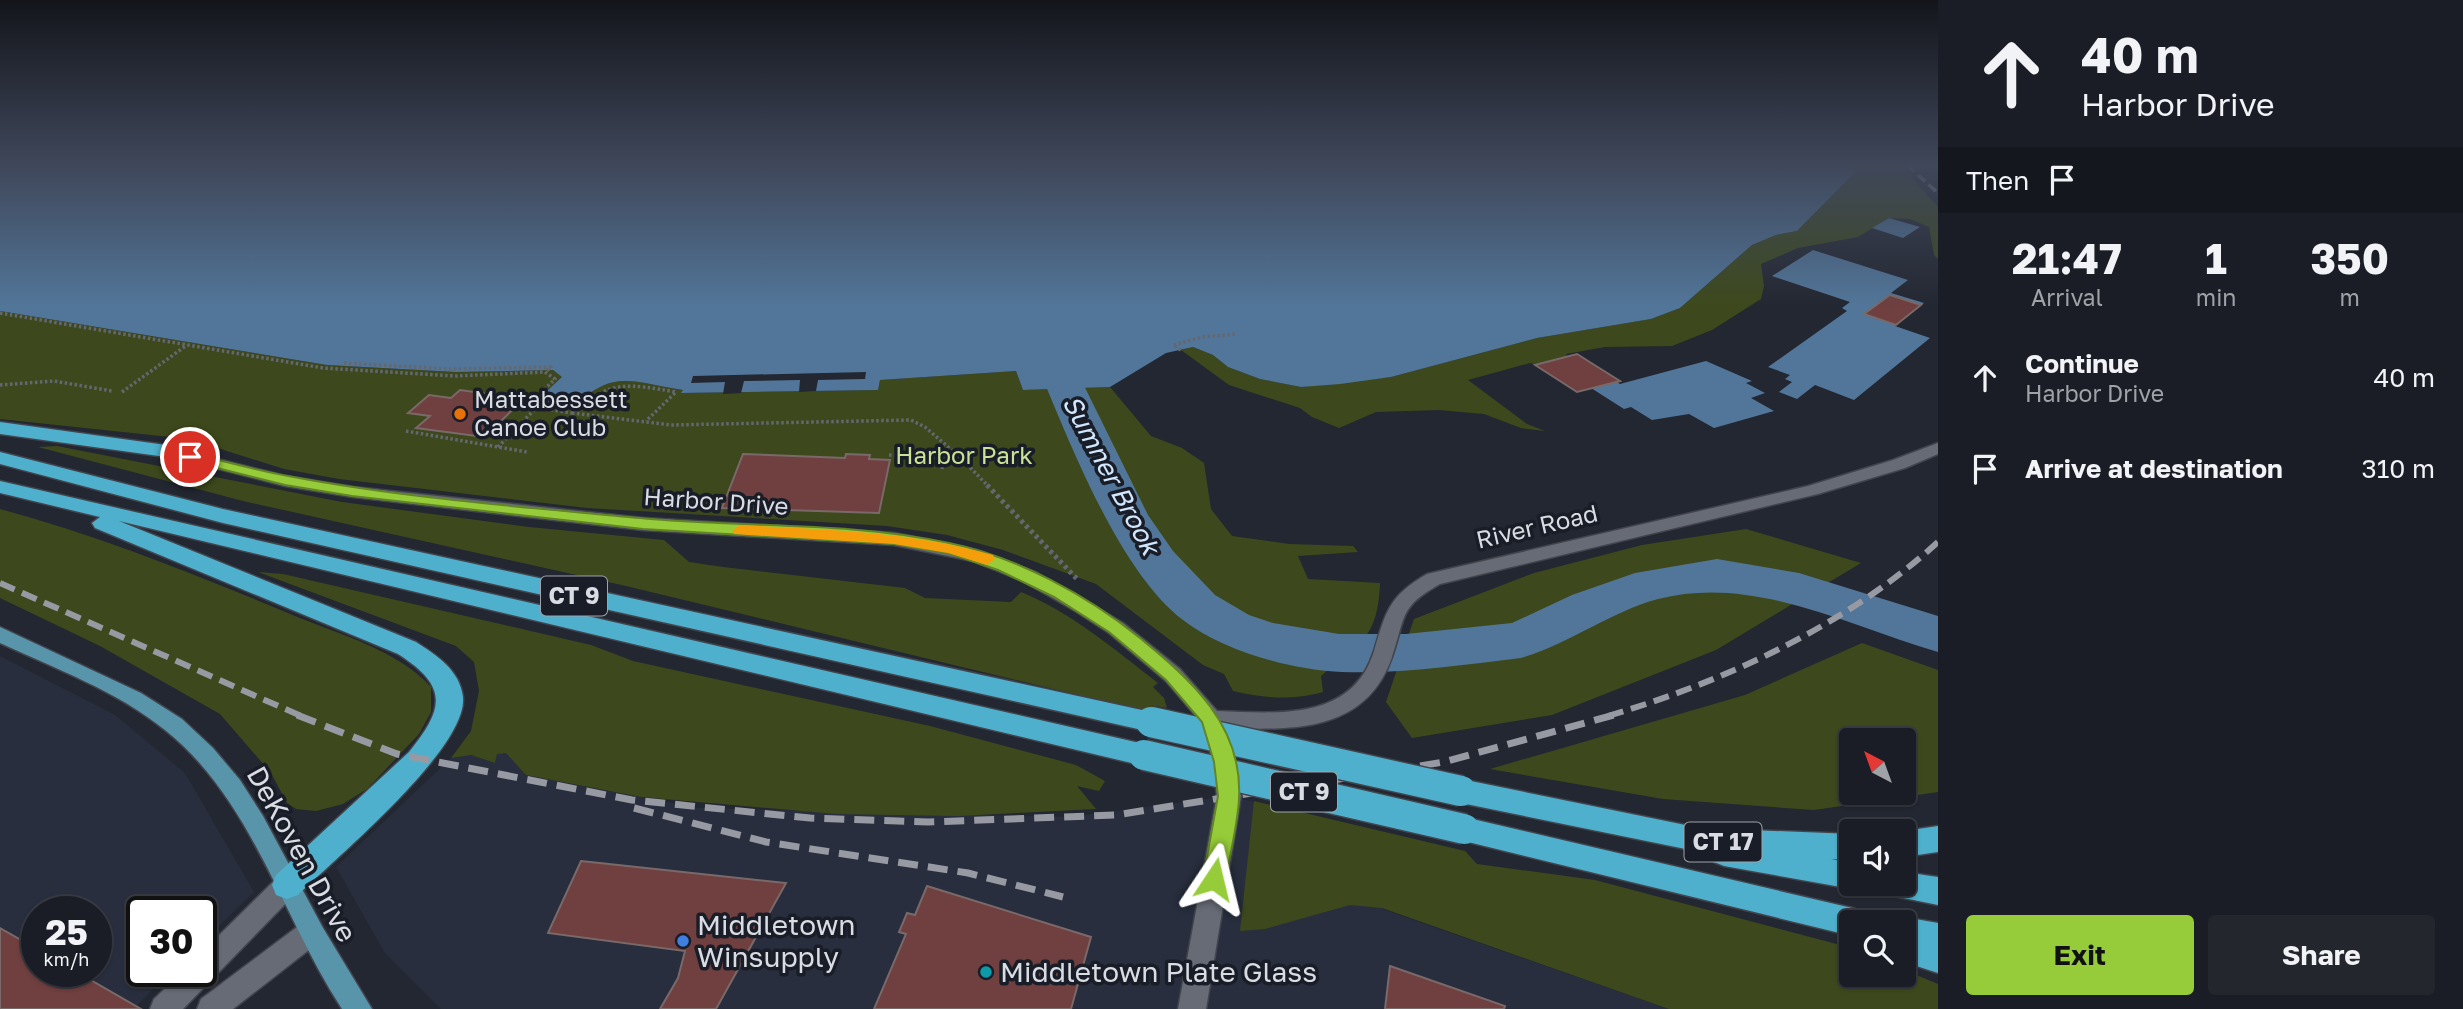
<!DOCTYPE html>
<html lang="en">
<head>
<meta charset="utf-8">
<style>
  body { margin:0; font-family:"Golos Text",sans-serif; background:#23262d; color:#f1f3f6; height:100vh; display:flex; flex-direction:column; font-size:26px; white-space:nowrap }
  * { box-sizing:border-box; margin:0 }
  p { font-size:23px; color:#9fa2a7 }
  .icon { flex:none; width:38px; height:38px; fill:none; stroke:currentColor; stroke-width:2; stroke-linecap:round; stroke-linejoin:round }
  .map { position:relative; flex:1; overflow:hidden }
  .side { display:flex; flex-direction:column; background:#1a1d25; width:525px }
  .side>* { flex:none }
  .banner { background:#1a1d25; color:#f1f3f6; overflow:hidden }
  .needle { width:46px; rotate:319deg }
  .tools { position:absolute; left:1839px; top:728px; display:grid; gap:14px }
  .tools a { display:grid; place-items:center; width:77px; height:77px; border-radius:7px; background:#1a1d25; box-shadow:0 2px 5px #0004,0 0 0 2px #383b42; font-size:35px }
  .speed { position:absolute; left:21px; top:896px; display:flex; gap:14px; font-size:35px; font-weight:700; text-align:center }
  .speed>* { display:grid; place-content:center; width:91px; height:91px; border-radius:50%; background:#1a1d25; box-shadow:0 2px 5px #0004,0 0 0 2px #383b42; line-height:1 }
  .speed small { font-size:18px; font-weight:400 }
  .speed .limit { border:4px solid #111; border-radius:10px; background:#fff; color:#111 }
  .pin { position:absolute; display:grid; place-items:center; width:60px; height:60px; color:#fff; margin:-30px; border:4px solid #fff; border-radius:50%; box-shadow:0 2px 7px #0007 }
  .me { position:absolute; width:77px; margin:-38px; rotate:10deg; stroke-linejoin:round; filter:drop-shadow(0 0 5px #0008) }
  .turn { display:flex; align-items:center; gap:24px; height:147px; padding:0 28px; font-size:32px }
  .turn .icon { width:91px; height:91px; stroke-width:2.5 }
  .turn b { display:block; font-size:49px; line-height:60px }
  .then { display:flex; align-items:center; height:66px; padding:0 28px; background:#0003; gap:14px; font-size:26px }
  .eta { display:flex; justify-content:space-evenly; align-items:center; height:119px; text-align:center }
  .eta b { font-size:42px; font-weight:700; line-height:49px }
  .button { display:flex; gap:14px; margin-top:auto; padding:14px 28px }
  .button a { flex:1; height:80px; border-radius:7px; background:#96cc39; color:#111; font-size:28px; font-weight:700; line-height:80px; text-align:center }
  .button a+a { background:#23262d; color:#f1f3f6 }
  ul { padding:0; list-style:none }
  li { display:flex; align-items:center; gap:21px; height:91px; padding:0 28px }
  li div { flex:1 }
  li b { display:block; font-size:26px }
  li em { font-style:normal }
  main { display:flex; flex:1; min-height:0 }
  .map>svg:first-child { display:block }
  .built { fill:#282e3e; fill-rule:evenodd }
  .green { fill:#3d491c; fill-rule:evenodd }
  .water { fill:#527699 }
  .pier { fill:#232731 }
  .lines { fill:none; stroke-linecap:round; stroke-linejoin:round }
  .river { fill:#527699; fill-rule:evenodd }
  .building { fill:#703f3f; stroke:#796969; stroke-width:2 }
  .minor-casing { stroke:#42444d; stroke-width:3 }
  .primary-casing { stroke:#42444d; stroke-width:3 }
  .motorway-casing { stroke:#42444d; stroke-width:3 }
  .path-far1 { stroke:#636770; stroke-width:3.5; stroke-dasharray:2.5 2.5; stroke-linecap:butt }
  .path { stroke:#636770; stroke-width:5; stroke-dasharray:3.5 3.5; stroke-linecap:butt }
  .minor { fill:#666b76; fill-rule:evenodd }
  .primary { fill:#5894aa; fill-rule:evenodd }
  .motorway { fill:#4eb0cc; fill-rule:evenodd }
  .rail-far2 { stroke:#979aa2; stroke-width:3.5; stroke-dasharray:10 4.5; stroke-linecap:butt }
  .rail-far1 { stroke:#979aa2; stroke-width:6; stroke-dasharray:16 8; stroke-linecap:butt }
  .rail { stroke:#979aa2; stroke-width:7; stroke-dasharray:20 10; stroke-linecap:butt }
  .motorway-bridge-casing { stroke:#42444d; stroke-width:33; stroke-linecap:butt }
  .motorway-bridge { stroke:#4eb0cc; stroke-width:30 }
  .route { fill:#96cc39; stroke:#628525; stroke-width:2 }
  .slow { fill:#f59e0b }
  .food-dot { fill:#e8710a; stroke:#191d27; stroke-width:2.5 }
  .shop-dot { fill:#3f7fe0; stroke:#191d27; stroke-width:2.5 }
  .culture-dot { fill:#0f9aa8; stroke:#191d27; stroke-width:2.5 }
  .labels { text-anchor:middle; stroke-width:7; stroke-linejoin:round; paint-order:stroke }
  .shield { fill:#191d27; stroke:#a0a3ab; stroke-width:2 }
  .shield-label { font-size:23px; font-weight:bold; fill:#dadce3 }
  .poi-label { font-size:24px; fill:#dadce3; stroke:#191d27; text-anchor:start }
  .park-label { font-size:24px; fill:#cbe197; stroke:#191d27 }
  .street-label { font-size:24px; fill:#dadce3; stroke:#191d27 }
  .water-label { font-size:26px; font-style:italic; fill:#d0e7fe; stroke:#191d27 }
  .near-street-label { font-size:28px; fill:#dadce3; stroke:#191d27 }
  .near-poi-label { font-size:28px; fill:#dadce3; stroke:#191d27; text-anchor:start }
</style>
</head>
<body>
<main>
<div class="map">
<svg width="1938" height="1009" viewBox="0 0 1938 1009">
  <rect width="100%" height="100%" fill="#232731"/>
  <path class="built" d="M0 656 115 715 185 773 254 892 201 943V912H142V971H172L133 1009H0ZM37 912H96V971H37Z
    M497 753H507L526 775 698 808 1070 817 1229 796 1465 851 1382 909 1669 1009H441L385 953 336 867 451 758 471 755 495 763Z"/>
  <path class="green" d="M1850 165H1900L1938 207V259L1934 255 1929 227 1910 219 1889 218 1858 237 1798 248 1761 264 1764 286 1761 299 1712 330 1672 346 1605 347 1566 354 1568 359 1547 367 1530 363 1468 380 1527 424 1545 431 1521 428 1484 414 1439 410 1376 412 1339 428 1312 417 1300 408 1229 385 1181 350 1193 347 1213 355 1228 367 1260 379 1301 387 1391 377 1537 338 1651 319 1680 308 1752 245 1776 235 1797 231 1855 171Z
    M0 311 327 365 456 372 553 370 563 377 536 402 571 408C614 368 630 382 683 390L682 393 878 390 880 380 1016 371 1023 390 1110 387 1151 436 1182 448 1204 463 1211 509 1232 536 1289 544 1353 546 1358 552 1298 556 1308 579 1380 583C1378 638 1360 644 1321 676L1323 692C1290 701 1265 698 1233 691L1224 674 1203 665 1096 584 1003 550 947 535 887 526 587 508 339 479 284 469 189 439 0 419Z
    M57 446 342 502 529 527 664 540 689 562 723 567 905 588 925 598 1011 602 1021 592C1072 613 1114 649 1158 683L1153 687 1164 698 1167 708 1155 706 1153 713 626 586 243 501 38 447Z
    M0 509C101 536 199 576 295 616 341 635 397 650 431 687V712L419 734 367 789 343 804 316 811 296 809 287 803 271 773 220 714 100 646 0 598Z
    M1746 529 1861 563 1716 650 1552 715 1412 738 1386 702 1414 619 1534 573 1642 545Z
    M258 572 283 574 591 645 633 661 930 726 1076 765 1105 781 1099 791 1077 786 1096 809 958 816 836 814 641 797 526 775 506 753 497 754 495 763 471 755 451 758 471 731 479 691 474 662 456 646Z
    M1862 643 1938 670V792L1814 810 1663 799 1490 769 1745 695ZM1852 740H1904V793H1852Z
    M1254 801 1465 851 1477 864 1595 880 1844 946 1851 949 1852 975H1904V970L1938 984V1009H1669L1382 908 1350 905 1265 929 1240 931Z"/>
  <path class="water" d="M0 165H1850L1855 172 1797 231 1776 235 1752 245 1680 308 1651 319 1537 338 1391 377 1340 384 1301 387 1260 379 1228 367 1213 355 1193 347 1166 353 1110 387 1023 390 1016 371 880 380 878 390 681 393 683 390C630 382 614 368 572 408L535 402 562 377 553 370 456 372 327 365 0 311Z
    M1889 218 1920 227 1903 238 1872 228Z
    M1813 250 1908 280 1891 293 1924 303 1895 326 1930 338 1854 400 1815 385 1797 399 1779 392 1792 382 1785 379 1790 375 1768 367 1847 311 1842 308 1850 302 1772 276Z
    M1577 354 1620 384 1706 361 1752 381 1746 383 1765 393 1751 398 1774 411 1714 428 1689 414 1652 420 1631 407 1624 409 1591 388 1577 392 1535 365Z"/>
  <path class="pier" d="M866 372 865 379 818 380 816 391 799 392 800 380 744 381 741 393 723 394 725 382 691 383 693 376Z"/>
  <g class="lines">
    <path class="river" d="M1040 321 1052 324 1057 331 1148 515 1173 551 1215 595 1249 615 1273 623 1339 634H1406L1512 623 1572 595 1635 573 1717 559 1799 573 1938 616V652C1849 626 1753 574 1658 599 1610 612 1569 644 1521 658 1461 665 1402 674 1342 672 1291 670 1223 651 1183 620 1112 566 1059 414 1023 331L1028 324Z"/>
  </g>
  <path class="building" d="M1890 295 1921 305 1896 325 1864 314Z
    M1577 354 1620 381 1577 392 1535 365Z
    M460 390 524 399 484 437 416 428 430 416 408 413 429 395 451 398Z
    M743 454 845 458 846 454 870 455 869 459 890 460 879 513 722 508Z
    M581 861 786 883 716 1009H660L678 978 685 951 548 933Z
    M927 886 1091 937 1071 1009H874L906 934 899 932 907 913 915 915Z
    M0 928 37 949V971H75L141 1009H0Z
    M1390 966 1505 1006 1504 1009H1385Z"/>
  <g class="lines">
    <g class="minor-casing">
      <path id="minor" d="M1938 443V454L1905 468 1818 494 1440 584C1399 607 1406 616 1392 657 1366 733 1292 730 1225 728L1235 762 1241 796 1206 1009H1178L1217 796 1213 762 1201 722 1166 681 1109 633 1077 612 1023 581 973 561 894 545 643 530 353 497 285 486 160 454 158 451 166 446 285 476 353 487 643 518 894 533 977 550 1037 573 1123 623 1180 669 1217 711C1277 713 1352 722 1374 651 1386 611 1389 596 1427 574L1808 486 1893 460Z
        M287 874 296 877 300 885 296 893 183 1009H150L154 999 183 971H201V953L278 877Z
        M310 921 319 924 323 933 319 942 233 1009H197L201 999 301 924Z"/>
    </g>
    <g class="primary-casing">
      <path id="primary" d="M0 627 141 693 182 719 213 748 240 780 263 816 323 928 372 1009H342C282 918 253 800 165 730 117 691 56 669 0 643Z"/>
    </g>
    <g class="motorway-casing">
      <path id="motorway" d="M0 422 166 445 176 451 166 457 0 434Z
        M0 452 223 509 1151 712 1160 715 1164 722 1160 729 1151 732 223 523 0 464Z
        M0 481 1144 744 1154 747 1158 755 1154 763 1144 766 119 521 416 642C436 655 460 670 463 697 468 748 336 858 298 895L287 899 276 895 272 885 276 875 409 752C445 708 448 686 398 654L95 528 92 523 100 517 0 493Z
        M1461 779 1700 828 1852 834V860L1831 859 1852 863V884H1863L1852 889 1724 866 1714 862 1710 854 1461 803 1451 799 1447 791 1451 783Z
        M1464 817 1852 908 1863 912 1868 922H1852V936L1464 841 1454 838 1449 829 1454 820Z
        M1938 826V852L1904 857V831Z
        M1904 872 1938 877V905L1884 894 1880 884H1904Z
        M1904 917 1938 923V973L1904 962V922H1893Z"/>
    </g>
    <path class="path-far1" d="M0 313 323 368 455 376 545 372 555 379 527 406 572 413C611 379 628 384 676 392L646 421
      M1181 350 1173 345 1203 337 1235 334
      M344 363 449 369 551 367 545 372
      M0 385 54 381 112 391
      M122 392 187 345
      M572 413 671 425 911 420 925 427 962 459
      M406 431 527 452
      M498 447 536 408
      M889 455 962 459 989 487
      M942 469 943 457"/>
    <path class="path" d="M987 485 1079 581"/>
    <use href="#minor" class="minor"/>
    <use href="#primary" class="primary"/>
    <use href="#motorway" class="motorway"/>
    <path class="rail-far2" d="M1907 165 1938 193"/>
    <path class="rail-far1" d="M0 583 301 716
      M1608 716C1726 681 1847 625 1938 542"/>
    <path class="rail" d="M297 715 397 754 632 800 810 818 928 822 1116 815 1444 762 1614 715
      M634 808 766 842 968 873 1063 897"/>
    <g class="motorway-bridge-casing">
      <path id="motorway-bridge" d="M1151 722 1461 791
        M1144 755 1464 829"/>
    </g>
    <use href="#motorway-bridge" class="motorway-bridge"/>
  </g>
  <linearGradient id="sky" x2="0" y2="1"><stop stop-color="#13151b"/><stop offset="0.54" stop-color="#3f475a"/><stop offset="1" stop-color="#3f475a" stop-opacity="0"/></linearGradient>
  <rect width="1938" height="307" fill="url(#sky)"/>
  <path class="route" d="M190 453C223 461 255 470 288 476 404 498 523 507 640 518 743 528 848 521 949 543 1017 557 1087 595 1140 638 1191 680 1243 725 1239 798 1238 824 1230 852 1226 879L1223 886 1214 889 1206 886 1203 879 1218 796 1214 762 1202 722 1166 680 1109 632 1054 597 998 570 948 553 894 544 643 529 352 496 285 485 185 460 183 457Z"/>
  <path class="slow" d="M740 525C826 530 910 531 993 555L995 559 987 565 948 553 894 544 734 534 732 531Z"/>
  <circle class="food-dot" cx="460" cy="414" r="7"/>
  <circle class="shop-dot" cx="683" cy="941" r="7"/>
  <circle class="culture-dot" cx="986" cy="972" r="7"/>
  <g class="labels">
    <g class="shield">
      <rect x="541" y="576.5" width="66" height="39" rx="5"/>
      <rect x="1271" y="772.5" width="66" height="39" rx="5"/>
      <rect x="1684.5" y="822.5" width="77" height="39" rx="5"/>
    </g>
    <g class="shield-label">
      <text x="574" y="604">CT 9</text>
      <text x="1304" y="800">CT 9</text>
      <text x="1723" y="850">CT 17</text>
    </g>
    <g class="poi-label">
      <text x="474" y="408">Mattabessett<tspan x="474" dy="28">Canoe Club</tspan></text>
    </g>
    <g class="park-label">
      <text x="964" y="464">Harbor Park</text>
    </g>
    <g class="street-label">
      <text transform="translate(716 502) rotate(4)" y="8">Harbor Drive</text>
      <text transform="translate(1537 527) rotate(-13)" y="8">River Road</text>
    </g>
    <g class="water-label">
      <text transform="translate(1111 475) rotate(62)" y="9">Sumner Brook</text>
    </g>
    <g class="near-street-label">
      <text transform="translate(302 854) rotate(61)" y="10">DeKoven Drive</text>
    </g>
    <g class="near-poi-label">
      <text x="697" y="935">Middletown<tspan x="697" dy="32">Winsupply</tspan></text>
      <text x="1000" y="982">Middletown Plate Glass</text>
    </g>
  </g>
</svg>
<div class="tools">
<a><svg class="needle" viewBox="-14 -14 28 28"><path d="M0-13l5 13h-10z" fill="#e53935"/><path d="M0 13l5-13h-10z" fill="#9fa2a7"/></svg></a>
<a><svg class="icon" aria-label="sound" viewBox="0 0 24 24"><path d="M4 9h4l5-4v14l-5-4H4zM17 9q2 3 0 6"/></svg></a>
<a><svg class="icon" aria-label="search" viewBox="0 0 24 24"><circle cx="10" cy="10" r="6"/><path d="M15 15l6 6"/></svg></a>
</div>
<div class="speed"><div>25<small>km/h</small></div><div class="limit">30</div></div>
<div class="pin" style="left:190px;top:457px;background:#d93025"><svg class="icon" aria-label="arrive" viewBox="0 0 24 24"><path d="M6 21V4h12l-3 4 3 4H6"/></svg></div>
<svg class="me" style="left:1214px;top:879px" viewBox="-20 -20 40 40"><path d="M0-17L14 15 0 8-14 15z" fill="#96cc39" stroke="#fff" stroke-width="4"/></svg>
</div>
<section class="side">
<div class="banner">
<div class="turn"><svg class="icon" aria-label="ahead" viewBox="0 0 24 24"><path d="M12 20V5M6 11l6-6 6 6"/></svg><div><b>40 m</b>Harbor Drive</div></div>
<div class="then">Then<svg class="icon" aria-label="arrive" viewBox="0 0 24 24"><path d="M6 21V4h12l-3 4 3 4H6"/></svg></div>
</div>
<div class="eta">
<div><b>21:47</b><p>Arrival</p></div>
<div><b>1</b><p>min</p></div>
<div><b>350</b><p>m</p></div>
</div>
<ul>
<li><svg class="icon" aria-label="ahead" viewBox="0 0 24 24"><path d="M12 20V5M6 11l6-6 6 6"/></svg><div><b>Continue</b><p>Harbor Drive</p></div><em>40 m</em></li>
<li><svg class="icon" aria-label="arrive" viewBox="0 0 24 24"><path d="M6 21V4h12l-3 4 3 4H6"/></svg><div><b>Arrive at destination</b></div><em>310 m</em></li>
</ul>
<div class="button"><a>Exit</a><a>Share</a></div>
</section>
</main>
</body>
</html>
